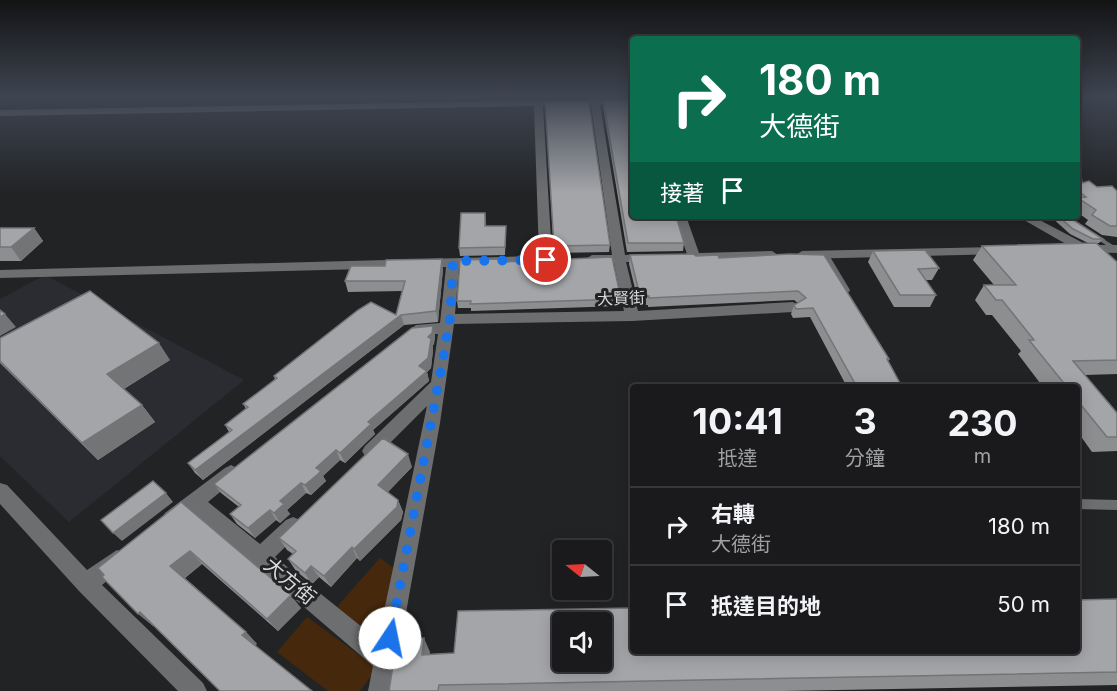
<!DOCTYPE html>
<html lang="zh-TW">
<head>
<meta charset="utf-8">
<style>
  body { margin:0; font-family:Inter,"Noto Sans TC",sans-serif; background:#272729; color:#f1f3f6; height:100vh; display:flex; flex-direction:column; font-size:22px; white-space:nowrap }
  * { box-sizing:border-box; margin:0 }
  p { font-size:20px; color:#9fa1a3 }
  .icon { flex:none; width:33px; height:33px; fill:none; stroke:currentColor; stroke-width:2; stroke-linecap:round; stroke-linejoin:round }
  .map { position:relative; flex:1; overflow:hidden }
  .sheet { position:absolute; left:630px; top:384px; width:450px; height:270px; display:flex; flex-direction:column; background:#1a1a1c; border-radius:6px; box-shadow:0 3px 15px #0003,0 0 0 2px #38383b }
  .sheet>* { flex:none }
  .banner { position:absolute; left:630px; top:36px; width:450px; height:183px; border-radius:6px; box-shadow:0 3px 15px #0003,0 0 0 2px #38383b; background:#0b6e4f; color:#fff; overflow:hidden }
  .needle { width:39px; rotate:288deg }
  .fabs { position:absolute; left:552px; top:540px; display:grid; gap:12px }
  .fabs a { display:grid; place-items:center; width:60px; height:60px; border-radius:6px; background:#1a1a1c; box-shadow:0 3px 15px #0003,0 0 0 2px #38383b; font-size:30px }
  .pin { position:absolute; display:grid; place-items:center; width:51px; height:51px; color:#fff; margin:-26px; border:3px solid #fff; border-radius:50%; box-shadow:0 2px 6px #0007 }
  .me { position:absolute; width:66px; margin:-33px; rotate:11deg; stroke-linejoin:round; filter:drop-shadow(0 0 4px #0008) }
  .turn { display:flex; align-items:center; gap:21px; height:126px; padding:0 30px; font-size:27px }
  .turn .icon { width:78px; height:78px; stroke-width:2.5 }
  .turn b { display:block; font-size:42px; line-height:51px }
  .then { display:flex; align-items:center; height:57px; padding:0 30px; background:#0003; gap:12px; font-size:22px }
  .eta { display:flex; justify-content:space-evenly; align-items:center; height:102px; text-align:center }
  .eta b { font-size:36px; font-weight:700; line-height:42px }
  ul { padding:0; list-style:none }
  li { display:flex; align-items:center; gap:18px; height:78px; padding:0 30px; border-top:2px solid #38383b }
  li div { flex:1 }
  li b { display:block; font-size:22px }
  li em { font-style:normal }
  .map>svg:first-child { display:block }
  .built { fill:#2a2c32 }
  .green { fill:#46280d }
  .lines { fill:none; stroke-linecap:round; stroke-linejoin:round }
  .service { fill:#6d6e70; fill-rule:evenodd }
  .minor { fill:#6d6e70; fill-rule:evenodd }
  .wall { fill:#8d8e90 }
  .shaded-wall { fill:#737476 }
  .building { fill:#a4a5a8; stroke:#737476; stroke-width:1.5; fill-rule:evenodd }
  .route { stroke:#1a73e8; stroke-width:10; stroke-dasharray:0 18 }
  .labels { text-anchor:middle; stroke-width:6; stroke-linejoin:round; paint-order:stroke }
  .street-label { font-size:16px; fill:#dadadb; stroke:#222325 }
  .near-street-label { font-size:20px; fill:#dadadb; stroke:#222325 }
</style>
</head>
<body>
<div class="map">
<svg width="1117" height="691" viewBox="0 0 1117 691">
  <rect width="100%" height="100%" fill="#222325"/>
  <path class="built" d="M45 275 244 380 69 522 0 456V299Z"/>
  <path class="green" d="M380 558 395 569 380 643 336 608Z
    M307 617 377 668 360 691H328L277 652Z"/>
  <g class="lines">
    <path class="service" d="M1094 233 1116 247V249H1112L1092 236 1091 235Z
      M825 253 829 255 850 290 849 292H843L842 290 821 255Z
      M1077 499 1117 500V510L1077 509Z"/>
    <path class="minor" d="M633 99V105H600L625 255 649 254 655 258 649 262H626L638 311 793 302 800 307 793 312 632 321 454 324 440 423 392 691H368L373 666 194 513 172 528 165 525 162 519 165 513 225 468 231 465 237 468 240 473 237 478 208 502 260 544 286 520 293 517 300 520 303 526 300 532 275 557 378 640 427 406 377 456 371 458 365 456 362 451 365 446 431 382 438 334 416 335 409 330 416 325 440 323 446 267 0 278V270L539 256 534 106 0 116V110ZM591 105 612 255H592L586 259 592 263H614L624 311 455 314 459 266 556 264 562 260 561 257 552 256 543 106Z
      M674 216H686L699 253 772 251 778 255 772 259 689 260Z
      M1017 216H1032L1087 245H1117V253L1080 252Z
      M997 247 1003 251 1001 254 802 259 796 255 802 251Z
      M0 483 7 485 87 570 117 550 124 553 127 560 124 567 102 585 203 683 207 691H178L79 591 0 504Z"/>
  </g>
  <path class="wall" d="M603 100 684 243 683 251 627 252 603 107Z
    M545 102 610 245 609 252 554 253Z
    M1077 172 1082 183 1117 191V237L1102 235 1085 224 1088 220 1077 212Z
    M485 213 486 226H506L505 255 460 256 459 248Z
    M1050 216H1067L1103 239 1099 243H1097L1117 262V374L1085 375 1117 413V451L1092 452 1077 431V387H1043L1018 354 1021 351 992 315H986L975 300 984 285H994L973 260 982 246 1088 243 1070 234Z
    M0 228H34L43 241 21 261H0Z
    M873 251 939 268 932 280H926L936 295 930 307H894L868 262Z
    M790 254 889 359 888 361 902 387H847L810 317 793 318 791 314 794 305 798 303 794 300 648 307V305H639L629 264 630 255 719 258Z
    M504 262 621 299V306L471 311V308H458L457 301Z
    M443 269 438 322 404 325 203 480 195 473 188 463 229 432 225 425 246 409 243 404 275 380 274 376 396 315 402 291 348 292 345 281Z
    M433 326 435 336 434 344 433 345V350L431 368 427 372 429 381 373 430 375 434 345 463 340 460 323 476 326 481 311 495 306 493 287 510 290 514 280 523 276 520 255 538 237 524 230 514 239 507 221 493 214 484Z
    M0 338 170 360 124 389 142 405 155 422 98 460 0 363Z
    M412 467 388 492 398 500 403 512 401 520 360 561 357 558 331 587 319 577 312 584 296 571 288 559 293 554 287 550 279 538Z
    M181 502 301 608 278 631 202 564 185 578 246 632 257 644 153 626 104 575Z
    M1117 599V685L782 691H389L430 652 429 654 454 653Z"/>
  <path class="shaded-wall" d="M34 228 43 241 21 261 11 247Z
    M442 259 443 269 438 322 436 311Z
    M5 314 16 327 0 336V317Z
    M401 315 404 325 203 480 195 470Z
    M433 326 435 336 434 344 433 345V350L431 368 427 372 429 381 373 430 375 434 345 463 340 453 419 366 428 337Z
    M159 343 170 360 120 391 107 374Z
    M142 405 155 422 98 460 82 443Z
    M336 450 340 460 323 476 326 481 311 495 305 485 316 468Z
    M408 454 412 467 383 497 378 485Z
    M301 483 306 493 287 510 290 514 280 523 274 513 280 501Z
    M166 493 173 502 122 541 113 533Z
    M398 500 403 512 401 520 360 561 354 549Z
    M270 510 276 520 255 538 248 528Z
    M352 547 357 558 331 587 324 576Z
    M190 551 202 564 183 579 170 566Z
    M311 566 319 577 312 584 305 573Z
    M291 595 301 608 278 631 267 619Z
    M140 612 155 625 153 626 138 614Z
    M246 632 257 644 254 647 242 635Z
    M424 638 430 652 428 668 422 655Z"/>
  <path class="building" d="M603 100H633V216H676L684 243H628Z
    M545 102H589L610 245 554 246Z
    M1077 172 1081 175 1082 183 1089 181 1097 187 1112 186 1117 191V226H1110L1092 215 1096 210 1078 198 1086 197 1077 190Z
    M461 213H485V226H506L505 247 459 248Z
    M1058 216H1067L1103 239H1093L1073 229Z
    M0 228H34L11 247H0Z
    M1096 243 1117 262V360L1073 361 1117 413V437H1107L1077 400V387H1067L1029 340H1034L1002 300H996L984 285H1016L982 246Z
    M925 250 939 268 918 269 936 295H900L873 251Z
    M693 254 696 256 718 255 719 258 790 254 824 255 889 359H887L902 387H857L813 308 796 309 794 305 806 298 798 291 649 298V296H640L630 255Z
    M612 257 621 299 470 304 471 301H457L460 260 504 259V262Z
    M442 259 436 311 401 315 195 470 188 463 232 430 225 425 248 407 243 404 277 378 274 376 358 310 371 302 396 315 405 281H345L351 266H385L386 260Z
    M90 291 159 343 107 374 142 405 82 443 0 361V338Z
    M0 310 5 314 0 317Z
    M433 326 432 333 428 337 431 339 428 358 419 366 427 371 368 422 371 424 340 453 336 450 316 468 321 471 318 474 305 485 301 483 280 501 284 504 274 513 270 510 248 528 230 514 241 505 214 484 412 328Z
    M383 438 408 454 378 485 398 500 397 507 354 549 352 547 324 576 311 566 305 573 288 559 296 551 279 538Z
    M153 481 166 493 113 533 101 520Z
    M181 502 291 595 267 619 190 551 170 566 246 632 242 635 312 691H220L140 612 138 614 102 577 104 575 98 568Z
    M1117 599V672L439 685 438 691H389L397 640 424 638 422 655 454 653 458 611 633 608V651H1077V600ZM562 622H602V662H562Z"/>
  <linearGradient id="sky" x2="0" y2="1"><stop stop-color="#131314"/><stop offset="0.5" stop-color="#3e4551"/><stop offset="1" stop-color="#3e4551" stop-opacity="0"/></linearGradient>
  <rect width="1117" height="193" fill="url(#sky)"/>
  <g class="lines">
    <path class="route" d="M390 638 442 365 450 319 453 261 546 260"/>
  </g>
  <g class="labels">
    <g class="street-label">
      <text transform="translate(621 298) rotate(-2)" y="6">大賢街</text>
    </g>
    <g class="near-street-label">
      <text transform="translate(290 581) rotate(40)" y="7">大方街</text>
    </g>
  </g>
</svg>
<div class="fabs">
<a><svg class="needle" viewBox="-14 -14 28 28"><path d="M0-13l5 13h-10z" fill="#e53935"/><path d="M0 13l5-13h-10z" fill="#9fa1a3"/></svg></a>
<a><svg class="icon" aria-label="sound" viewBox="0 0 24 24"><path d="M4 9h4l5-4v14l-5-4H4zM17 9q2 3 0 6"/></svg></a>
</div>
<div class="pin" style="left:546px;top:260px;background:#d93025"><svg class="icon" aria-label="arrive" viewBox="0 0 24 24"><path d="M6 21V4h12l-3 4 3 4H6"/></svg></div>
<svg class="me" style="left:390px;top:638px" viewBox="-20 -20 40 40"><circle r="19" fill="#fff"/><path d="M0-13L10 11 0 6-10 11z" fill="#1a73e8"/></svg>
<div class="banner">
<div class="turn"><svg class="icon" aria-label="right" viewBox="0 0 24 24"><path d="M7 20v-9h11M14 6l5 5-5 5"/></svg><div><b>180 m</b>大德街</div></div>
<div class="then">接著<svg class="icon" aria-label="arrive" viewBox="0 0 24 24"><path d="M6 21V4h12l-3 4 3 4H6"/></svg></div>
</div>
<section class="sheet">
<div class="eta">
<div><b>10:41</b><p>抵達</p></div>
<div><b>3</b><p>分鐘</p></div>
<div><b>230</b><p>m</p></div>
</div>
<ul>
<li><svg class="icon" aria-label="right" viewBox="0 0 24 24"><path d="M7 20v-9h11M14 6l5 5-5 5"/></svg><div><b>右轉</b><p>大德街</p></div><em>180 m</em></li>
<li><svg class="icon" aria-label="arrive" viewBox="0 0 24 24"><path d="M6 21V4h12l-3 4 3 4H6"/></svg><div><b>抵達目的地</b></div><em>50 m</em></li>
</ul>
</section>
</div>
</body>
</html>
